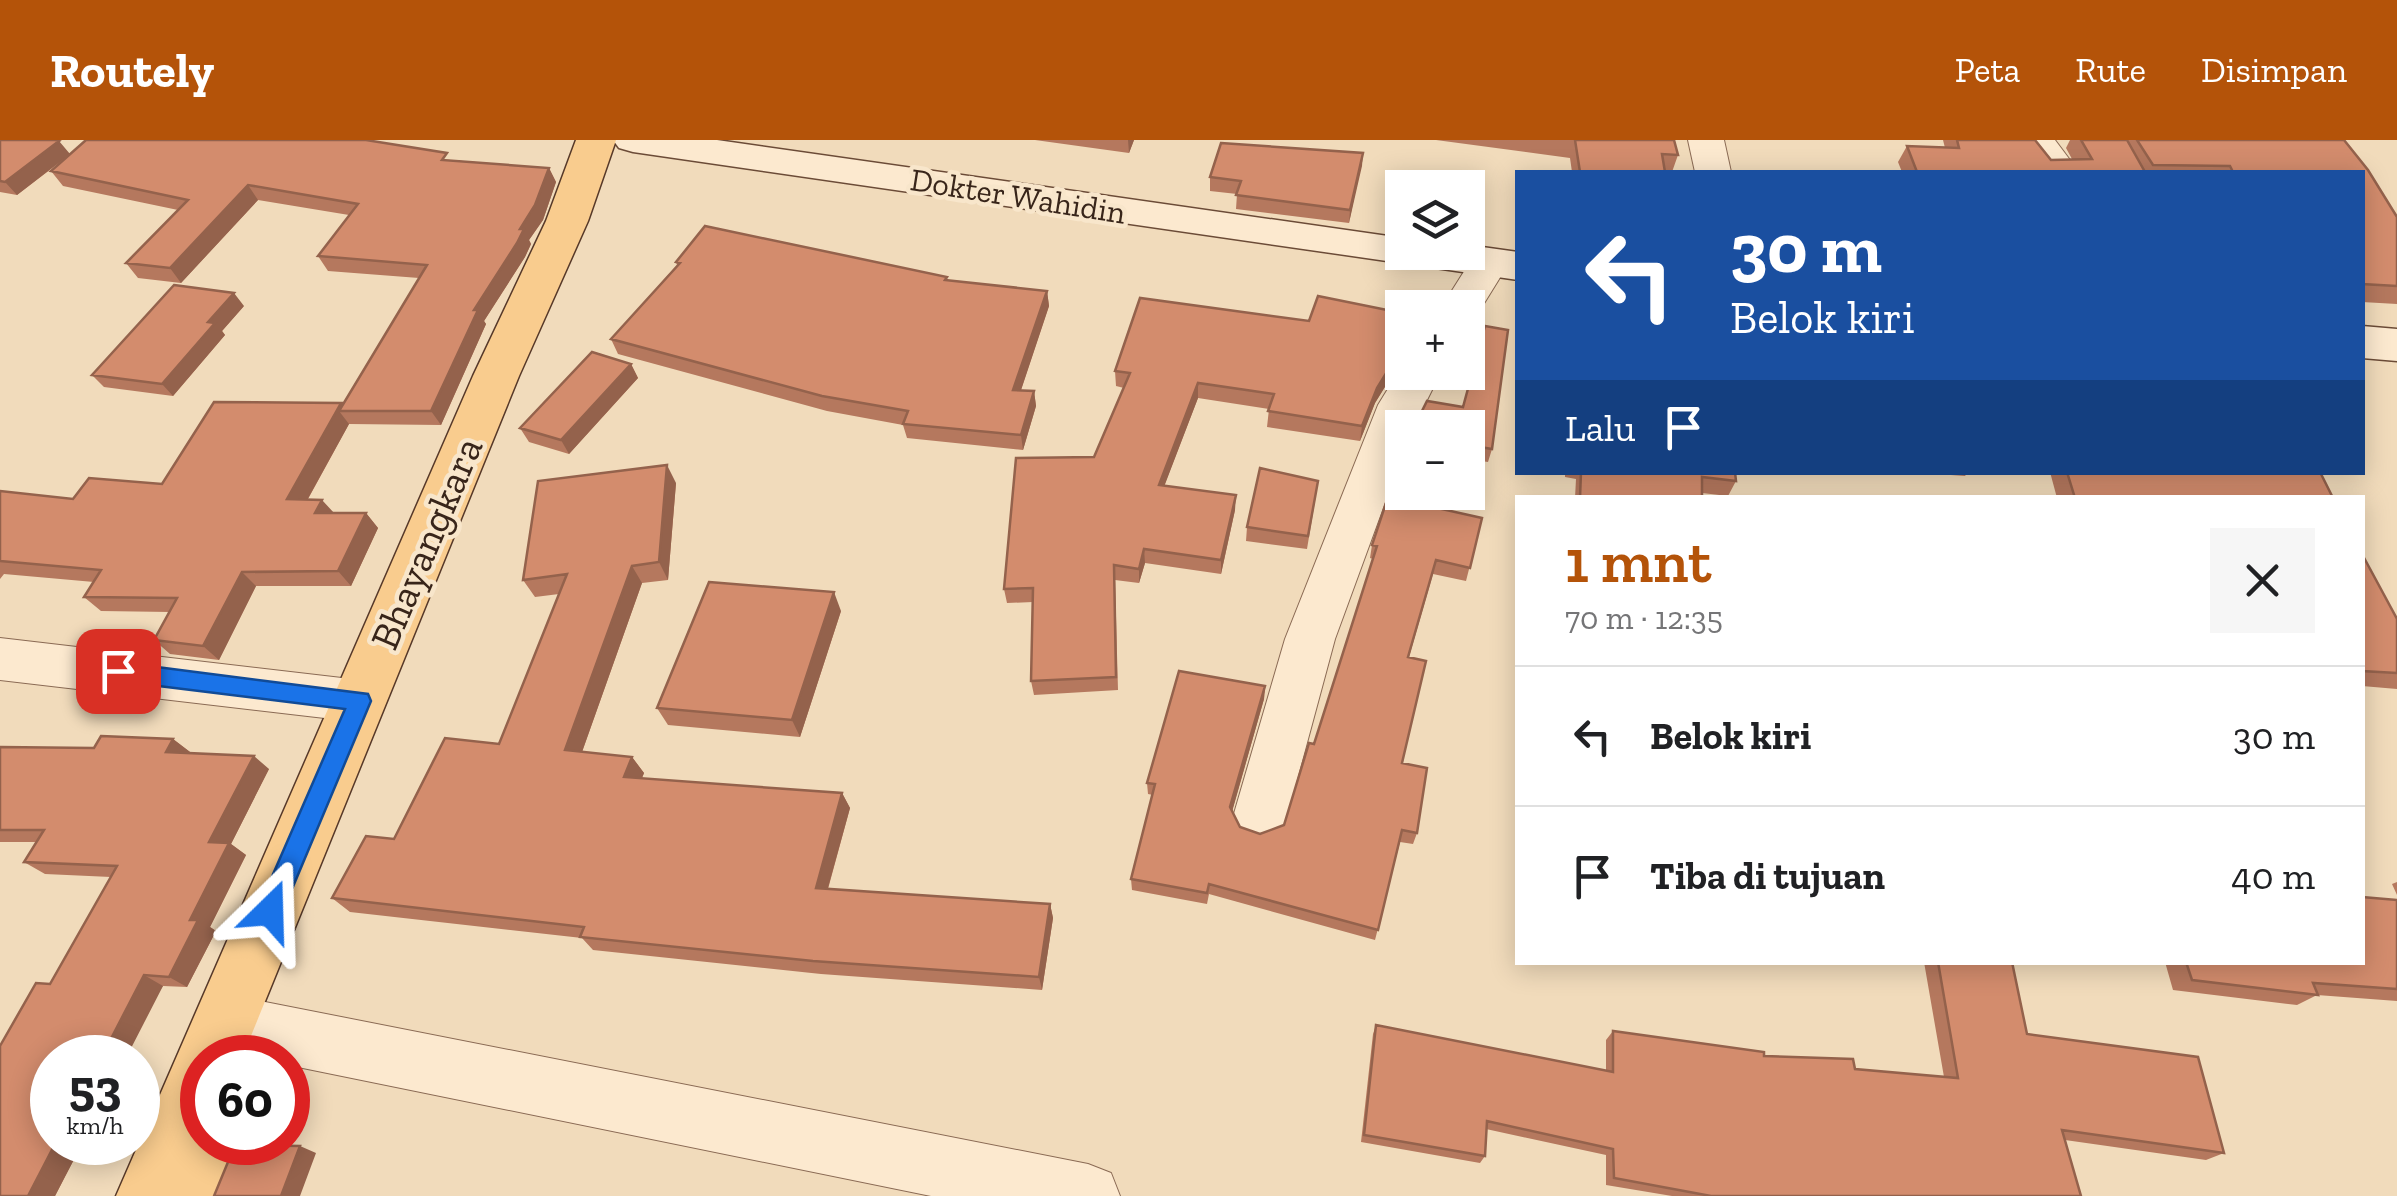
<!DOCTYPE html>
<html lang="id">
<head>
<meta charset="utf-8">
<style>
  body { margin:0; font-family:"Zilla Slab",serif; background:#f6f6f6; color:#202124; height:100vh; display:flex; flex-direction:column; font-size:38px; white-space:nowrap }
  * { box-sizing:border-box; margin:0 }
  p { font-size:32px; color:#757577 }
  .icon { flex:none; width:55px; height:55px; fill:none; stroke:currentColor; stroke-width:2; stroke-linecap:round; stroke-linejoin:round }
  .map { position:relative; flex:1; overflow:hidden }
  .panel { position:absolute; left:1515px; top:355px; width:850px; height:470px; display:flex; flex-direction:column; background:#fff; border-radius:0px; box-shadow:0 5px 25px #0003 }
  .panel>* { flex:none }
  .guide { position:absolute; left:1515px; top:30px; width:850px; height:305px; border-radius:0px; box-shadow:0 5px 25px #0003; background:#1a4fa0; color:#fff; overflow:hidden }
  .tools { position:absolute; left:1385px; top:30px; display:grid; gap:20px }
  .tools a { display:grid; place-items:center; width:100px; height:100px; border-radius:0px; background:#fff; box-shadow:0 5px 25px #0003; font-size:50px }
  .speed { position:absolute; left:30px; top:895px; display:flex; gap:20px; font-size:50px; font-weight:700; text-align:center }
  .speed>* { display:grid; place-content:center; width:130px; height:130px; border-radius:50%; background:#fff; box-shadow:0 5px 25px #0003; line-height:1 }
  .speed small { font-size:25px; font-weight:400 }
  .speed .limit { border:15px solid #d22; background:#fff; color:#111 }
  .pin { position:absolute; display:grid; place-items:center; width:85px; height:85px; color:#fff; margin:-42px; border-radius:20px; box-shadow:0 5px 15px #0006 }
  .me { position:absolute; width:110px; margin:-55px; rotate:22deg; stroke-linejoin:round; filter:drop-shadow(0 0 8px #0008) }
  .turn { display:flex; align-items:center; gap:35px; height:210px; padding:0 50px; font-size:45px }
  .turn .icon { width:130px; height:130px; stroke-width:2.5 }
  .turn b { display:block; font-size:70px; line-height:85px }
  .then { display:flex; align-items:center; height:95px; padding:0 50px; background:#0003; gap:20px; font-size:38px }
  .round { display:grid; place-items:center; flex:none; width:105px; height:105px; border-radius:0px; background:#f6f6f6 }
  .overview { display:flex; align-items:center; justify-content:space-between; height:170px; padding:0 50px }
  h1 { font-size:60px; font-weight:600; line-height:75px; color:#b45309 }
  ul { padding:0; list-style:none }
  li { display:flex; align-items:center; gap:30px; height:140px; padding:0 50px; border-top:2px solid #e0e0e0 }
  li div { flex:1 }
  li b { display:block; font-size:38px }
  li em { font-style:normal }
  header { display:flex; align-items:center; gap:60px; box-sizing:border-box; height:140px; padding:0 50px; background:#b45309; color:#fff }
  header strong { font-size:48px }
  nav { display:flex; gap:55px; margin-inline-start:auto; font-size:35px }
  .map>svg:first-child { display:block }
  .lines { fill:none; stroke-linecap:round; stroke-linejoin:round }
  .street-casing { stroke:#8a6a54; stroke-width:2 }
  .secondary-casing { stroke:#6b4b37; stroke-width:3 }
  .primary-casing { stroke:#573929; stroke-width:3 }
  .street { fill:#fce9cf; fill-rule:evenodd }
  .secondary { fill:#fce9cf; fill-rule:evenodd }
  .primary { fill:#f9cc8e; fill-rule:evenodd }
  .wall { fill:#b5785e }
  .shaded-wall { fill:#94624c }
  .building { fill:#d38c6d; stroke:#94624c; stroke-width:2.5 }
  .route { fill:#1a73e8; stroke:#114b97; stroke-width:2.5 }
  .labels { text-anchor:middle; stroke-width:9; stroke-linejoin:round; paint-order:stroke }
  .far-street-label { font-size:32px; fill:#38251a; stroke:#f8e6cb }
  .street-label { font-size:40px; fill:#38251a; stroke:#f8e6cb }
</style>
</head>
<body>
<header>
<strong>Routely</strong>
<nav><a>Peta</a><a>Rute</a><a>Disimpan</a></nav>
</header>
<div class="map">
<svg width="2397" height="1056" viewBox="0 0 2397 1056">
  <rect width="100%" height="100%" fill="#f1dbbb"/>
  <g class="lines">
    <g class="street-casing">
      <path id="street" d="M1688 0H1724L1731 32H1695Z
        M2018 0H2055L2079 32H2041Z
        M1489 110 1503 114 1509 123 1475 178 1468 180V168H1441L1475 114Z
        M1402 226V232H1441L1413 288H1402V316L1335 499 1287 677 1279 694 1260 701 1241 694 1233 677 1285 499 1378 265Z
        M0 498 359 540 377 546 384 561 377 576 359 582 0 540Z
        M260 861 1088 1024 1111 1033 1120 1056H931L288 925V918H256L239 911 230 890 239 869Z"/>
    </g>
    <g class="secondary-casing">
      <path id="secondary" d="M613 0H717L1402 98V112H1468V105L1518 112V140L633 12 619 8Z
        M2362 186 2397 189V221L2362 218Z"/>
    </g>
    <g class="primary-casing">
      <path id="primary" d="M576 0H616L588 81 519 236 242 918H202V1002H250L230 1056H116L473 236 546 81Z"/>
    </g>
    <use href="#street" class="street"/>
    <use href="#secondary" class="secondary"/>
    <use href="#primary" class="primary"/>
  </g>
  <path class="wall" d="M0 0 70 14 451 20 549 28 556 42 543 80 529 100 531 104 525 117 484 181 486 184 441 285 349 284 308 359 334 373H366L378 388 351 446H256L219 520 170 514 154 500 170 472 101 471 84 457 94 442 4 434 0 439V351L73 359 162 344 341 263 342 265 419 138 328 131 318 116 349 75 258 60 181 143 138 138 126 123 178 70 63 46 51 31 68 16 17 55 0 52Z
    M1035 0H1134L1129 13Z
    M1436 0H1674L1678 15 1672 32H1572L1570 18Z
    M1943 0H2035L2051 20 2072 19 2066 8 2070 0H2344L2397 77V164L2362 162V32H1902L1898 22 1907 6 1945 8Z
    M1363 13 1349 83 1236 69 1237 54 1210 51V37Z
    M676 122 948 140 1047 151 1049 166 1021 250 1034 251 1036 266 1023 310 907 298 903 285 827 271 618 214 611 199 677 125Z
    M244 166 222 191 225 195 173 256 104 247 92 235Z
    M1485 186 1508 190 1492 309 1488 322 1468 319V288H1407L1408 279 1419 277 1427 261 1463 267Z
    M631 224 638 238 569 314 529 302 520 288Z
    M1399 224 1375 263 1360 301 1267 287 1269 269 1198 258 1164 346 1235 370 1221 434 1145 423 1139 443 1115 440 1118 550 1034 555 1031 541 1033 462 1007 463 1004 449 1094 317 1124 248 1116 246 1115 231Z
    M1565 332H1735L1736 341 1728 356 1702 353V358H1575L1576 339 1565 337Z
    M1908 332H1968L1965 336Z
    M2050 332H2320L2333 358H2057Z
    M676 343 668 440 642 443 582 612 632 617 644 633 642 638 842 653 850 668 828 749 1050 764 1053 778 1042 850 821 834 593 810 582 798 350 772 332 758 394 699 499 604 559 454 535 457 523 440Z
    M1316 355 1307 409 1246 401 1247 387Z
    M1482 378 1466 441 1433 434 1409 517 1402 623 1417 693 1413 704 1400 702 1375 800 1209 754 1207 764 1132 750 1131 739 1153 655 1148 654 1147 643 1265 546 1264 559 1232 671 1240 687 1260 694 1284 685 1314 604 1373 419 1370 418 1372 405Z
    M2362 414 2397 479V549L2362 546Z
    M841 471 800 597 668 585 657 568Z
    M173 599 190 612 189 613 269 629 231 704 246 715 210 787 216 791 187 847 163 846 52 1002H83L55 1056H0L50 844 111 737 45 734 24 722 37 702H0V607L94 608Z
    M2397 742V755L2392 744Z
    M2397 760V861L2317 855 2297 865 2173 850 2165 822H2362Z
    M1924 822H2012L2027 894 2224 1013 2206 1020 2065 1000 2081 1056H1672L1606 1045V1015L1486 989 1485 1016 1480 1023 1361 1002 1373 894 1376 885 1606 931V900L1613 891 1855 929 1944 937Z"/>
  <path class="shaded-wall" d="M1128 0H1134L1129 13Z
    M59 1 70 14 17 55 5 42Z
    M1363 13 1362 26 1349 83 1350 70Z
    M549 28 556 42 543 80 529 100 531 104 525 117 484 181 486 184 441 285 431 271 474 170 520 89Z
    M248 45 258 60 181 143 170 128Z
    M1047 151 1049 166 1016 265 1013 250Z
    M234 153 244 166 222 191 225 195 173 256 162 244 208 182Z
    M1402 205V212L1399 224 1375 263 1360 301 1362 286 1377 248Z
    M631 224 638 238 569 314 561 300Z
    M1198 243V258L1159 360V345Z
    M1034 251 1036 266 1023 310 1021 295Z
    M341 263 346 271H339L349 284 300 373 287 359Z
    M667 325 676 343 668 440 659 422Z
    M1236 355 1235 370 1221 434V420Z
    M322 360 335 374 315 373Z
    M366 373 378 388 351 446 338 431Z
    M1144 409 1145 423 1139 443V429Z
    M632 426 642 443 577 626 565 610Z
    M242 432 256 446 219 520 203 506Z
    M834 452 841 471 800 597 792 580Z
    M1265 546 1264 559 1230 679V667Z
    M173 599 190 612 183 625 166 612Z
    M254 616 269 629 231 704 246 715 210 787 216 791 187 847 169 837 190 780 209 702Z
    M632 617 644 633 636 652 624 637Z
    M842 653 850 668 824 762 816 748Z
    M1050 764 1053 778 1042 850 1039 837Z
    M144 835 163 846 126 918H101Z
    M56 1002H83L55 1056H28Z
    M300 1006 316 1013 300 1056H281Z"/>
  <path class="building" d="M0 0H55L59 1 5 42 0 41Z
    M86 0H366L447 13 442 20 549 28 535 65 520 89H524L517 103 474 170H478L431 271H339L427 125 318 116 358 64 248 45 170 128 126 123 188 60 51 31Z
    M1575 0H1674L1678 15 1662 14 1665 32H1580Z
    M1957 0H2035L2051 20 2092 19 2081 0H2127L2145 32H1917L1907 6 1959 8Z
    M2137 0H2344L2368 30 2397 77V146L2362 144V32H2233L2230 26 2153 25Z
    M1221 3 1363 13 1350 70 1236 55 1241 41 1210 37Z
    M705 86 947 137 945 140 1047 151 1013 250 1034 251 1021 295 903 284 908 271 822 256 611 199 680 123 676 122Z
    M174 145 234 153 208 182 215 183 162 244 92 235Z
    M1318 156 1402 173 1401 209 1377 248 1362 286 1268 271 1274 254 1198 243 1159 345 1236 355 1221 420 1144 409 1139 429 1114 425 1116 537 1031 541 1033 448 1004 449 1016 318 1094 317 1130 233 1115 231 1140 158 1309 181Z
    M1485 186 1508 190 1492 309 1468 305V288H1408V279L1419 277 1427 261 1463 267Z
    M592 212 631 224 561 300 520 288Z
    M214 262 341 263 287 359 322 360 315 373H366L338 431 242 432 203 506 154 500 177 458 84 457 101 430 0 421V351L73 359 89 338 162 344Z
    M667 325 659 422 632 426 565 610 632 617 624 637 842 653 816 748 1050 764 1039 837 813 821 580 797 584 787 332 758 366 696 394 699 445 598 499 604 567 434 523 440 538 341Z
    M1260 328 1318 341 1308 396 1247 387Z
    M1581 332H1735L1736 341 1702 337V358H1580Z
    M2067 332H2320L2333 358H2075Z
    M1388 357 1482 378 1470 428 1436 420 1408 517 1426 521 1402 623 1427 628 1417 693 1402 690 1378 790 1209 744 1207 753 1131 739 1155 644 1147 643 1179 531 1265 546 1230 667 1240 687 1260 694 1284 685 1309 603 1314 604 1377 406 1372 405Z
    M2362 414 2397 479V533L2362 531Z
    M709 442 834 452 792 580 657 568Z
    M101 596 173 599 166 612 254 616 209 702 229 703 190 780H198L169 837 144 835 101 918H52V1002H56L28 1056H0V906L36 843 50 844 117 726 24 722 44 690H0V607L94 608Z
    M2362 757 2397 760V849L2313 843 2318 855 2192 840 2186 822H2362Z
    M1938 822H2012L2027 894 2198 917 2224 1013 2062 990 2081 1056H1711L1614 1038 1613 1009 1487 981 1485 1016 1364 995 1376 885 1613 932V891L1764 912V916L1853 919 1855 929 1958 938Z
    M235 1005 300 1006 281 1056H214Z"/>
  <path class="route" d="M118 522 368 554 371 561 279 780 270 783 261 780 257 771 345 569 118 541 110 538 106 531 110 525Z"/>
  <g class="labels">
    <g class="far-street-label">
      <text transform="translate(1018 56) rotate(9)" y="11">Dokter Wahidin</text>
    </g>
    <g class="street-label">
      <text transform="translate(426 403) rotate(-67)" y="14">Bhayangkara</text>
    </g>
  </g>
</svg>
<div class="tools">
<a><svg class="icon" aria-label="layers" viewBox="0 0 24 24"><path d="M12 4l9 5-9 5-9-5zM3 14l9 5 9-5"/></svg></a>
<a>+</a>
<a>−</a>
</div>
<div class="speed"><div>53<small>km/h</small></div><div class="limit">60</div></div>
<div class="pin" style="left:118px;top:531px;background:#d93025"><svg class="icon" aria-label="arrive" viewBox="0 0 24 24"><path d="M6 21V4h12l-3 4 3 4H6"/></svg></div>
<svg class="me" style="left:270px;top:771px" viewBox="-20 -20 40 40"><path d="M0-17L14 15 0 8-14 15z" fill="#1a73e8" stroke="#fff" stroke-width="4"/></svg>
<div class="guide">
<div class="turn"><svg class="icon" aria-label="left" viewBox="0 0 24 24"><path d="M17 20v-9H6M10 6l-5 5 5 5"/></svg><div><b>30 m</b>Belok kiri</div></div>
<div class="then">Lalu<svg class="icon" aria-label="arrive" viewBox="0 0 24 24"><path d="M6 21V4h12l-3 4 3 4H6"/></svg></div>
</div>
<section class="panel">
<div class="overview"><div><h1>1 mnt</h1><p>70 m · 12:35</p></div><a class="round"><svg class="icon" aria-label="close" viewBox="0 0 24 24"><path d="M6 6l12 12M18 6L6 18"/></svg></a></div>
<ul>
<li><svg class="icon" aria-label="left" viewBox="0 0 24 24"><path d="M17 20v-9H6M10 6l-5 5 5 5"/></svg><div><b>Belok kiri</b></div><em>30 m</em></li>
<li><svg class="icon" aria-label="arrive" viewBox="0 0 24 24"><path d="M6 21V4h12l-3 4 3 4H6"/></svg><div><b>Tiba di tujuan</b></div><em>40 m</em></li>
</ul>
</section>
</div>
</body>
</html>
